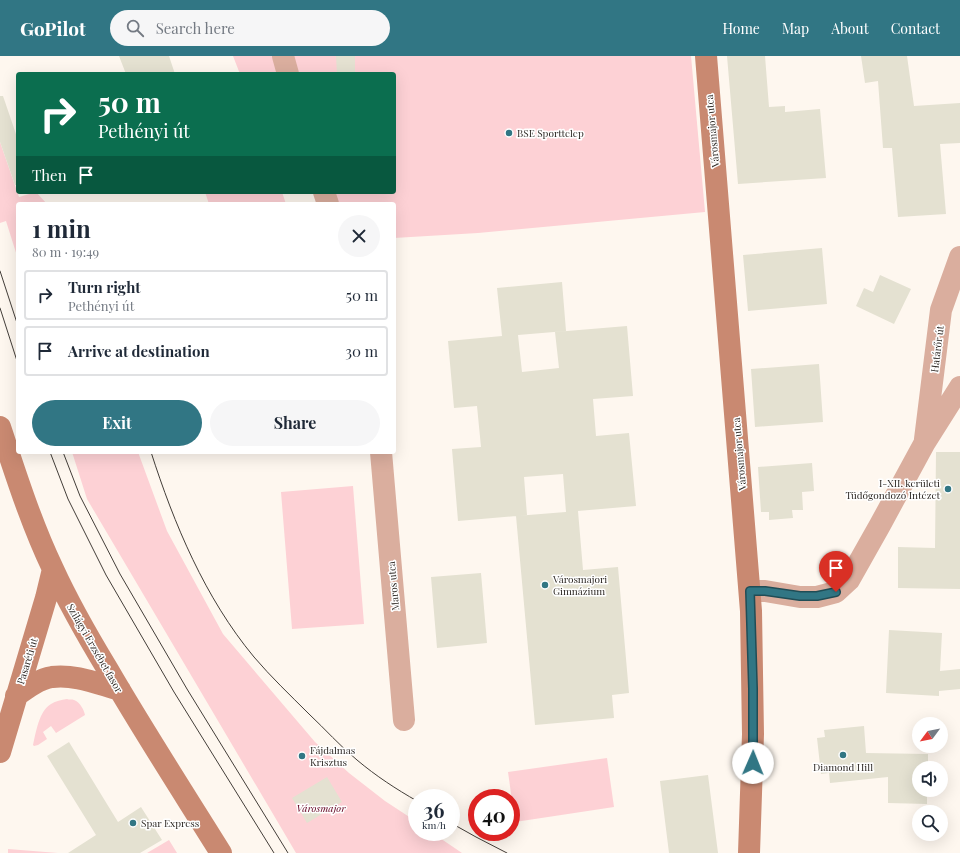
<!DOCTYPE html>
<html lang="en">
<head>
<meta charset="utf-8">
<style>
  body { margin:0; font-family:"Playfair Display",serif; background:#f6f6f7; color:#1f2937; height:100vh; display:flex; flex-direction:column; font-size:15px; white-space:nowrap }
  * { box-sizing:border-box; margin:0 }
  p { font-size:13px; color:#747a83 }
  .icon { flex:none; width:22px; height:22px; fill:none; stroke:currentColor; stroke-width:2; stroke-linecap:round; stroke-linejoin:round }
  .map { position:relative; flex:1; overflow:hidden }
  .panel { position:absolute; left:16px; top:146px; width:380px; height:252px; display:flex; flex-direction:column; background:#fff; border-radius:4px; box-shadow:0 4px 16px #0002 }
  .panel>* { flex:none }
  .top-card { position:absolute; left:16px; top:16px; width:380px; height:122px; border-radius:4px; box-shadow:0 4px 16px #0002; background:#0b6e4f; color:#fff; overflow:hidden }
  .needle { width:26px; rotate:238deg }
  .fabs { position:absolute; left:912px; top:661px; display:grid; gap:8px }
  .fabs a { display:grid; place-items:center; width:36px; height:36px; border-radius:50%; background:#fff; box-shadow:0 4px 16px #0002; font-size:20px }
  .speed { position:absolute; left:408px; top:733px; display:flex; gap:8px; font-size:20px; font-weight:700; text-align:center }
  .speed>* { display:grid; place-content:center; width:52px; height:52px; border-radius:50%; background:#fff; box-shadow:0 4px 16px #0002; line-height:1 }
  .speed small { font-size:10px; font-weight:400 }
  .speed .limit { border:6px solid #d22; background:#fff; color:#111 }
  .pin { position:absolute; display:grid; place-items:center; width:34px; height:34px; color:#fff; margin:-41px -17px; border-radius:50% 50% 50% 0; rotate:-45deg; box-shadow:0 0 4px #0007 }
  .pin .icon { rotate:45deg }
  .me { position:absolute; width:44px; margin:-22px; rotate:1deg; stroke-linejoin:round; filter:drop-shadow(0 0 3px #0008) }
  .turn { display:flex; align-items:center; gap:14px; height:84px; padding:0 16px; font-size:18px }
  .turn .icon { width:52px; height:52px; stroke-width:2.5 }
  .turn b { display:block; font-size:28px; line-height:34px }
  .then { display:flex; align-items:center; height:38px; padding:0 16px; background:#0003; gap:8px; font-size:15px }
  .round { display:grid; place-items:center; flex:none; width:42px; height:42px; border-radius:21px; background:#f6f6f7 }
  .summary { display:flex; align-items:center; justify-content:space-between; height:68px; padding:0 16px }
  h1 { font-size:24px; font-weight:700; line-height:30px }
  .action { display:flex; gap:8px; margin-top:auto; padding:8px 16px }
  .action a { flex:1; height:46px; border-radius:24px; background:#317684; color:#fff; font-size:16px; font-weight:700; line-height:46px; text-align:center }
  .action a+a { background:#f6f6f7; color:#1f2937 }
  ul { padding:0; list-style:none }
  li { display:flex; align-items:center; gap:12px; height:50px; margin:0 8px 6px; padding:0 8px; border:2px solid #e0e1e3; border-radius:4px }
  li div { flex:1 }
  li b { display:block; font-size:15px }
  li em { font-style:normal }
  header { display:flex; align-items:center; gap:24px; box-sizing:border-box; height:56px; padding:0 20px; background:#317684; color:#fff }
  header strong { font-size:19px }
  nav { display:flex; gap:22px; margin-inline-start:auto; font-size:14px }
  .search { width:280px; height:36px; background:#f6f6f7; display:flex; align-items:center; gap:10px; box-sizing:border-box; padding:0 14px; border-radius:22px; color:#747a83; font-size:15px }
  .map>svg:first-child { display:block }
  .green { fill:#fdd1d5 }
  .building { fill:#e4e1d1 }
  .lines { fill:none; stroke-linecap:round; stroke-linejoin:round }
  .street { stroke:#daae9e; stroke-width:22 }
  .secondary { stroke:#c98971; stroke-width:22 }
  .tram { stroke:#433e39; stroke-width:1 }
  .route-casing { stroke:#204d56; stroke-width:10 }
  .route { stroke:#317684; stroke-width:7 }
  .poi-dot { fill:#317684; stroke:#fff; stroke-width:1.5 }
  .labels { text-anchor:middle; stroke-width:3; stroke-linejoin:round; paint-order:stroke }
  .street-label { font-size:10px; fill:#2d2824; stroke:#fff }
  .poi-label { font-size:10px; fill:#2d2824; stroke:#fff; text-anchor:start }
  .park-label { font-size:10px; font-style:italic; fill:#62011f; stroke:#fff }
</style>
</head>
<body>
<header>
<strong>GoPilot</strong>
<div class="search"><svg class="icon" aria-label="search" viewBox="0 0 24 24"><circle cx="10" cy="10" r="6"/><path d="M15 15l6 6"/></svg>Search here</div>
<nav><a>Home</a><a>Map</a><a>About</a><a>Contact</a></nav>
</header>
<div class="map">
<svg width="960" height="797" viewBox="0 0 960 797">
  <rect width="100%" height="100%" fill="#fef7ef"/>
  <path class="green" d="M233 0H691L705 156 478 177 394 182V148H336L333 136H394V18H240Z
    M0 86 19 141 36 136 47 148H18V203L6 165 0 167Z
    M205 136H282L286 148H209Z
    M72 396H138L167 475 223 578 315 686 349 717 385 745 417 766V776H431L462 797H296L87 443Z
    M353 430 364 568 292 573 281 436Z
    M67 643C69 644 72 643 74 644 80 646 84 654 85 659L56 677 51 670 43 676 47 683 38 689 34 690 33 689C36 676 39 655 51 648 56 645 61 644 67 643Z
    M607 702 614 751 515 766 508 716Z
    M169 784 177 797H147Z
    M8 793 58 797H8Z"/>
  <path class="building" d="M119 0H169L175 18H126Z
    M336 0H355V18H337Z
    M727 0H765L769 51 785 50V56L820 53 826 122 738 128Z
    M861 0H907L914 50 960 47V87L940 88 946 158 898 161 892 92H883L878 25 865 27Z
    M0 40H3L18 84V129H15L0 86Z
    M822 192 827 248 748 255 743 199Z
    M880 219 911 233 894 268 856 250 864 232 873 236Z
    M562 226 566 275 518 279 522 316 559 312 555 276 627 270 633 340 593 343 596 380 629 377 636 450 566 456 563 418 524 421 527 459 458 465 452 393 481 391 477 350 454 352 448 285 502 280 497 232Z
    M819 308 823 366 755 371 751 313Z
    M936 396H960V533L898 532V491L935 492Z
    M812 407 814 435 802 436 803 454H792L793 462 769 464V456H761L758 411Z
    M578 455 583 514 618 511 629 637 612 639 614 662 535 669 516 460Z
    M481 517 487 587 437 592 431 521Z
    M889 574 942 577 940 615 960 613V633L939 635V640L886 637Z
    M864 670 866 697 928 698V712H919V734H927V748L888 747V721L830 727 829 717 821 718 817 682 825 681 824 674Z
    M69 686 118 766 141 751 162 784 140 797H68L96 779 47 700Z
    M708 719 718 797H669L660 725Z
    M327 721 342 746 307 767 292 742Z"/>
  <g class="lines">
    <path class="street" d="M283 0 288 18
      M324 136 328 148
      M925 383 941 254 960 201
      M381 396 404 664
      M750 535H765L800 541H817L836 536 849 524 880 469 924 388 960 331"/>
    <path class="secondary" d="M706 0 751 555 753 678 749 797
      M0 371C16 419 31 467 53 513 69 548 88 581 108 614 144 676 183 736 221 797
      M16 640C27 632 39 623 52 621 75 618 98 628 120 634
      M0 696 46 542 53 513"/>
    <path class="tram" d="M0 215 18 270
      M0 252 18 308
      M50 396 68 443 106 519 174 636 274 797
      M63 396 80 440 120 518 187 633 288 797
      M151 396C174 468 205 542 254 601 271 621 290 639 309 658 325 673 340 690 357 704 376 720 396 733 417 745
      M451 767 476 781 507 797"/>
  </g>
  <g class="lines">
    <g class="route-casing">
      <path id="route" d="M753 707V633L750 535H765L800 540H817L836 536"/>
    </g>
    <use href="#route" class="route"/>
  </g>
  <g class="poi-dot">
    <circle cx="509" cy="77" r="4"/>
    <circle cx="948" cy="433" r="4"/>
    <circle cx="545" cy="529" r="4"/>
    <circle cx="843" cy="699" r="4"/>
    <circle cx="302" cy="700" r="4"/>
    <circle cx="133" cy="767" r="4"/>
  </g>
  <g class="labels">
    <g class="street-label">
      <text transform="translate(712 75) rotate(-95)" y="4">Városmajor utca</text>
      <text transform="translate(937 293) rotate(-83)" y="4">Határőr út</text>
      <text transform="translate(739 398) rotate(-95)" y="4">Városmajor utca</text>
      <text transform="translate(393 530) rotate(-95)" y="4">Maros utca</text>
      <text transform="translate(95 592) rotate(60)" y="4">Szilágyi Erzsébet fasor</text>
      <text transform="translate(27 605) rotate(-73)" y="4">Pasaréti út</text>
    </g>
    <g class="poi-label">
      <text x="517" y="81">BSE Sporttelep</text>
      <text x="940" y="431" text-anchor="end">I-XII. kerületi<tspan x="940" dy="12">Tüdőgondozó Intézet</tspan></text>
      <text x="553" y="527">Városmajori<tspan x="553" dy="12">Gimnázium</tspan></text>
      <text x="310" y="698">Fájdalmas<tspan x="310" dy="12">Krisztus</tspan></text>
      <text x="843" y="715" text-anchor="middle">Diamond Hill</text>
      <text x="141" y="771">Spar Express</text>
    </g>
    <g class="park-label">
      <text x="321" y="756">Városmajor</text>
    </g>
  </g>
</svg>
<div class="fabs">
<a><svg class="needle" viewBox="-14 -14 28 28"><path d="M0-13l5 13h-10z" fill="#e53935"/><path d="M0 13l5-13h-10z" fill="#747a83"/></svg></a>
<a><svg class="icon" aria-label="sound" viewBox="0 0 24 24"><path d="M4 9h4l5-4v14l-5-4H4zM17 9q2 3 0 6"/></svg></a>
<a><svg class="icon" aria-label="search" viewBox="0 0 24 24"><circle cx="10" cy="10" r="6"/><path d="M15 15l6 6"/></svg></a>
</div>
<div class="speed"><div>36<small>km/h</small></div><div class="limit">40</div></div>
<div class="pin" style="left:836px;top:536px;background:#d93025"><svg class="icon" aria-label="arrive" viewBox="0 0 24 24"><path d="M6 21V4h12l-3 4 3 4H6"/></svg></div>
<svg class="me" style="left:753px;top:707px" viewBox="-20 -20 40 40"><circle r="19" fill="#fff"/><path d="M0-13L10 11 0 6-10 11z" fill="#317684"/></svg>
<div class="top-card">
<div class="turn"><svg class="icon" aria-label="right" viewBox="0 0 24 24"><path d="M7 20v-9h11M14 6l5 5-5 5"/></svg><div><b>50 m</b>Pethényi út</div></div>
<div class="then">Then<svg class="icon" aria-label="arrive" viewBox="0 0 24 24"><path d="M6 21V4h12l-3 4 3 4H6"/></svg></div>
</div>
<section class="panel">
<div class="summary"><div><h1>1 min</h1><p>80 m · 19:49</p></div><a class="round"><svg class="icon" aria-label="close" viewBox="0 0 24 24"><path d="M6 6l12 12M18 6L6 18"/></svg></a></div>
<ul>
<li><svg class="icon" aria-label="right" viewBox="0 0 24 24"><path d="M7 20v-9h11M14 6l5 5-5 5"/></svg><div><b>Turn right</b><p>Pethényi út</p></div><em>50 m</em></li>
<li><svg class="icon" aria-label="arrive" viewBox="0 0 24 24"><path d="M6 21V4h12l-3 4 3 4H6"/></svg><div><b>Arrive at destination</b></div><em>30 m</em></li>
</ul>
<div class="action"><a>Exit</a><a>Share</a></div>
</section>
</div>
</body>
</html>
